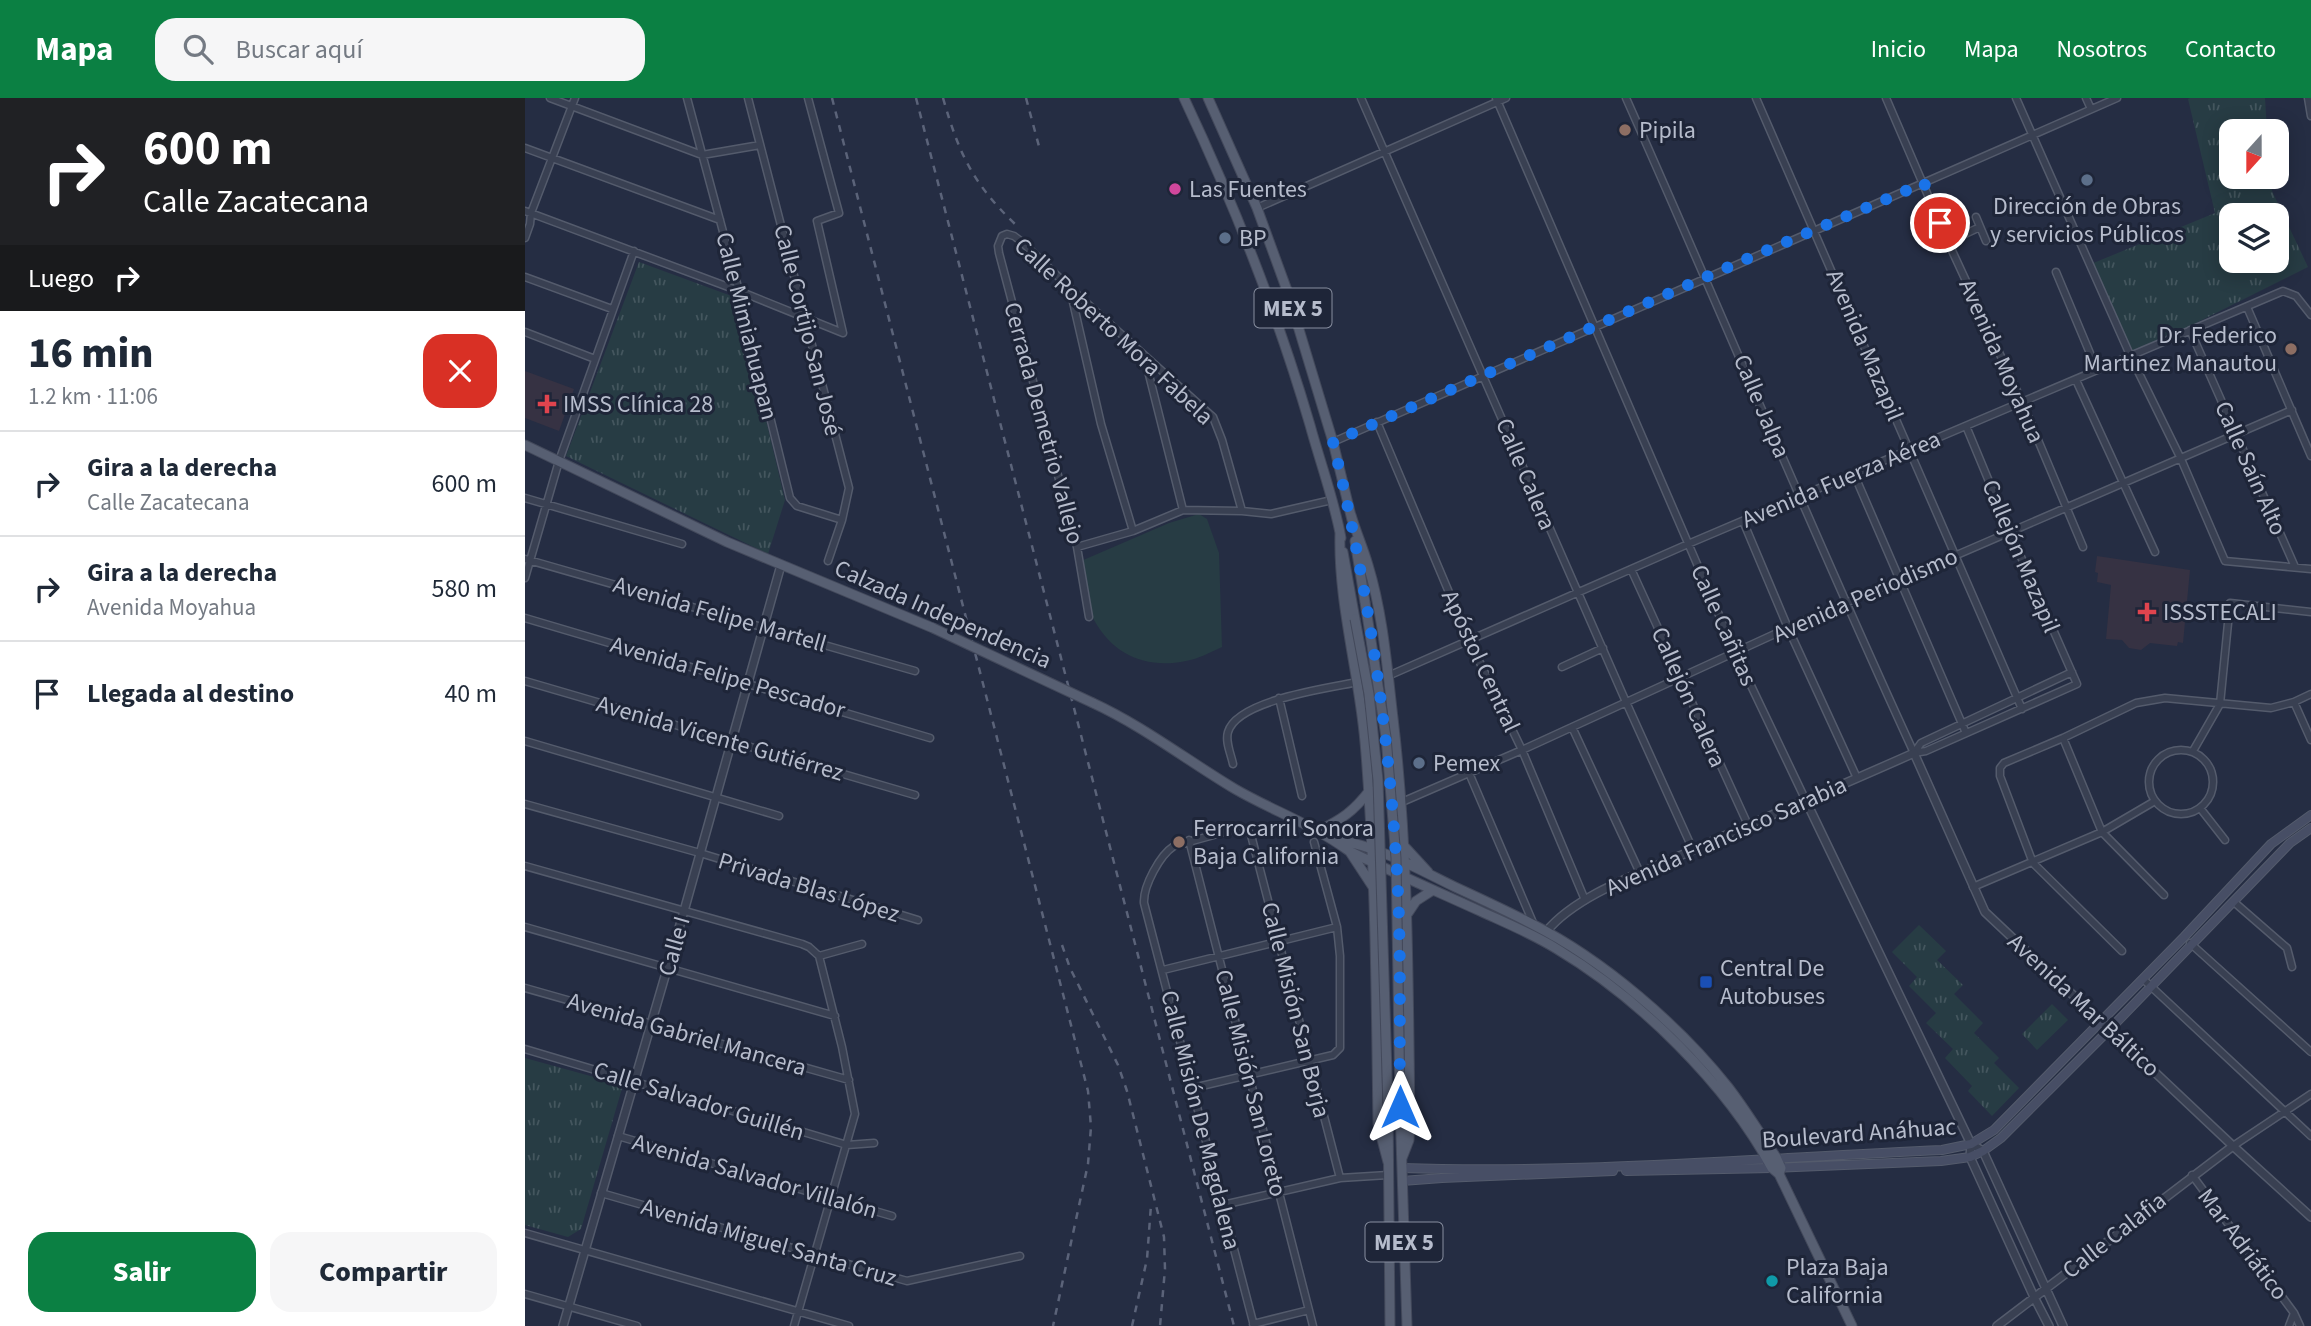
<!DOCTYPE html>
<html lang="es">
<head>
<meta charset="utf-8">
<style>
  body { margin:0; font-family:"Source Sans 3",sans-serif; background:#f6f6f7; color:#1f2937; height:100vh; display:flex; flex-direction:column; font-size:26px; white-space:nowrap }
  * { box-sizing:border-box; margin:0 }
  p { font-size:23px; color:#747a83 }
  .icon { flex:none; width:38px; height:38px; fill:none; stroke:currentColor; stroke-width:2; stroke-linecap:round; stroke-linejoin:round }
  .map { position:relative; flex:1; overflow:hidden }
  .side { display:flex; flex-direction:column; background:#fff; width:525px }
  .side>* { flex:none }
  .banner { background:#202124; color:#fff; overflow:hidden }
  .needle { width:46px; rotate:201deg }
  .controls { position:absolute; left:1694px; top:21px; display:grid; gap:14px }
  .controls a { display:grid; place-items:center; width:70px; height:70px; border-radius:14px; background:#fff; box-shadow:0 4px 18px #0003; font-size:35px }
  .pin { position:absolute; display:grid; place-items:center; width:60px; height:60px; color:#fff; margin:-30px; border:4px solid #fff; border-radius:50%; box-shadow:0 2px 7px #0007 }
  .me { position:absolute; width:77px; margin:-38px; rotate:0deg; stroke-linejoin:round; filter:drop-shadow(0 0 5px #0008) }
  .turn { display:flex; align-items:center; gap:24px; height:147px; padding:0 28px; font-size:32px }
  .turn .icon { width:91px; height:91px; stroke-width:2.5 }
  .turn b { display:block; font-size:49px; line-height:60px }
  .then { display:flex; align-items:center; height:66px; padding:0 28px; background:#0003; gap:14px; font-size:26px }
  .round { display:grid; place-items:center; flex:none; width:74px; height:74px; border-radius:21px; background:#f6f6f7 }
  .head { display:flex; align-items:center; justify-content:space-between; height:119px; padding:0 28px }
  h1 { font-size:42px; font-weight:800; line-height:52px }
  .action { display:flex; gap:14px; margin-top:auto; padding:14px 28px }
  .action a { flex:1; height:80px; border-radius:21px; background:#0b8043; color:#fff; font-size:28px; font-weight:800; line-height:80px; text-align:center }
  .action a+a { background:#f6f6f7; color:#1f2937 }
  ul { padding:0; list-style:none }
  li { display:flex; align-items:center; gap:21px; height:105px; padding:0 28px; border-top:2px solid #e0e1e3 }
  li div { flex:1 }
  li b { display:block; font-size:26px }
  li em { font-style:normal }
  header { display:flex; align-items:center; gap:42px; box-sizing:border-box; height:98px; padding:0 35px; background:#0b8043; color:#fff }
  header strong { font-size:33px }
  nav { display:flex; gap:38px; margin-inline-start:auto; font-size:24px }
  .search { width:490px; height:63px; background:#f6f6f7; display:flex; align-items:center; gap:18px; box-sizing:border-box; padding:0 24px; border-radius:21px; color:#747a83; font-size:26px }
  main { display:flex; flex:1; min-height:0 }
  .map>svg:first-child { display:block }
  .medical { fill:#363243 }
  .green { fill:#273c44 }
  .park { fill:url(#park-tufts); fill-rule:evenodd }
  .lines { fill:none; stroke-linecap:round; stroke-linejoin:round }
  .minor-casing { stroke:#545b6c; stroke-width:9 }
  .tertiary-casing { stroke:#545b6c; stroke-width:10 }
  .secondary-casing { stroke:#545b6c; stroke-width:10 }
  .primary-casing { stroke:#43495b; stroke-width:11 }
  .minor { stroke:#394052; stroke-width:6 }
  .tertiary { stroke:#394052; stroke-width:7 }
  .secondary { stroke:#474e65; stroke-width:8 }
  .primary { stroke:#575f72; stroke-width:9 }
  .rail { stroke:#5b6379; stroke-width:2.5; stroke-dasharray:7 7; stroke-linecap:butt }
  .primary-bridge-casing { stroke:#43495b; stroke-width:11; stroke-linecap:butt }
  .primary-bridge { stroke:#575f72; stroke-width:9 }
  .route { stroke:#1a73e8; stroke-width:12; stroke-dasharray:0 21.6 }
  .education-dot { fill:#8d6e63; stroke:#1e2538; stroke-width:2.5 }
  .service-dot { fill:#5c6f8a; stroke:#1e2538; stroke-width:2.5 }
  .hotel-dot { fill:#d1479c; stroke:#1e2538; stroke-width:2.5 }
  .health-dot { fill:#e0444e; stroke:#1e2538; stroke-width:2.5 }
  .transit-dot { fill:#1a4fb4; stroke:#1e2538; stroke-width:2.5 }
  .culture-dot { fill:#0f9aa8; stroke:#1e2538; stroke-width:2.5 }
  .labels { text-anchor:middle; stroke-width:6; stroke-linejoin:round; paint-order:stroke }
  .shield { fill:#1e2538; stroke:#888fa0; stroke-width:2 }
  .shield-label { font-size:23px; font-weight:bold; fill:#b6bccc }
  .poi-label { font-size:24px; fill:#b6bccc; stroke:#1e2538; text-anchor:start }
  .street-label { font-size:24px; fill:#b6bccc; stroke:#1e2538 }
</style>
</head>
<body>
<header>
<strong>Mapa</strong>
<div class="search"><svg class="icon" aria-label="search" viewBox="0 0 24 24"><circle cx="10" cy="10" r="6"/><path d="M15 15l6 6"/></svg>Buscar aquí</div>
<nav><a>Inicio</a><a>Mapa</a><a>Nosotros</a><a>Contacto</a></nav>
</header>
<main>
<section class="side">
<div class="banner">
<div class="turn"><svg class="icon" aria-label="right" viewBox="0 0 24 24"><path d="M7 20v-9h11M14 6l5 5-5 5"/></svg><div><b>600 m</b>Calle Zacatecana</div></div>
<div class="then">Luego<svg class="icon" aria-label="right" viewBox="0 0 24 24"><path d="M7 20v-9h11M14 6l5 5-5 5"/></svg></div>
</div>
<div class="head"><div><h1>16 min</h1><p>1.2 km · 11:06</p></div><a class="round" style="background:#d93025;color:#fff"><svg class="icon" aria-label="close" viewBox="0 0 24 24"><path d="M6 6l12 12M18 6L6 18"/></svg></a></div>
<ul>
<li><svg class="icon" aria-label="right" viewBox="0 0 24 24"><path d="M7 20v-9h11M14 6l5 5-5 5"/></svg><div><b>Gira a la derecha</b><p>Calle Zacatecana</p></div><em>600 m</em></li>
<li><svg class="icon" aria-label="right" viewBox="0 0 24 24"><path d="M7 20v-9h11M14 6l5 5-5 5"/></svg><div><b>Gira a la derecha</b><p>Avenida Moyahua</p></div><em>580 m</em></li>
<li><svg class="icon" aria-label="arrive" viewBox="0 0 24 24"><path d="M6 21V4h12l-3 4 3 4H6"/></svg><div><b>Llegada al destino</b></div><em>40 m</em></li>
</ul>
<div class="action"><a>Salir</a><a>Compartir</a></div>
</section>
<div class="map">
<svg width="1786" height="1228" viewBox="0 0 1786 1228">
  <defs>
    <pattern id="park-tufts" width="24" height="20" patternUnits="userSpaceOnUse" patternTransform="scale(1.75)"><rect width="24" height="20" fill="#273c44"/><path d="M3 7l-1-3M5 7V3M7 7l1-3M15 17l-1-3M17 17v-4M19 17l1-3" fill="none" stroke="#44565e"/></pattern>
  </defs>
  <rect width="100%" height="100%" fill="#252d43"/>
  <path class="medical" d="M0 273 49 291 34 333 0 320Z
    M1572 458 1665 472 1658 545 1653 544 1652 548 1625 545 1616 552 1604 550 1597 542 1581 541 1586 487 1572 484 1573 475 1570 474Z"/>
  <path class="green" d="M674 416 682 421 694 455 697 549C686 554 673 561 661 563 622 571 589 558 569 522 563 511 559 477 556 463L644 425Z"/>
  <path class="park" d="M1665 0H1740L1742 33H1706V79H1746L1747 93 1783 169 1607 257 1566 166 1690 115 1663 1ZM1706 117H1752V163H1706Z
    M114 164 212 200 260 402 243 456 41 358Z
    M1394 827 1421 853 1412 862 1438 887 1429 896 1458 925 1449 935 1474 960 1469 965 1494 990 1467 1018 1443 993 1447 988 1420 960 1428 951 1401 925 1411 915 1384 888 1392 879 1367 854Z
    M1527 906 1543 922 1512 952 1497 936Z
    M0 960 98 987 56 1131 43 1139 0 1127Z"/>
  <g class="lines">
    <g class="minor-casing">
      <path id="minor" d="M25 0 177 57 235 47
        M162 0 214 193 265 400 272 408 317 422
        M223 0 324 390 317 422 303 463
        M283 0 314 115 292 123 318 235
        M836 0 1101 604 1168 752
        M971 0 1210 554 1281 703
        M1101 0C1198 218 1289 438 1389 655
        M1231 0 1497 611
        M1361 0 1423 144 1497 304 1558 449
        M1491 0 1605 257 1656 361 1700 463 1786 471
        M1561 0 1566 11
        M1783 0 1786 18
        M0 50 195 122
        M732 110 981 0
        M0 113 214 193 318 235
        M1451 119 1461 143
        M0 140 5 126 6 115 50 0
        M1423 144 1455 129
        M1531 174 1572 272
        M0 179 87 211
        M545 191 576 326 608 433
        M1722 209 1786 358
        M1665 232 1770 469
        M0 234 70 261
        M1551 282 1630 454
        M852 324 945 544 997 652 1060 802
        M808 344 1592 0
        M1329 376 1441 635
        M0 400 157 446
        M658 412 717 413 746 416 807 402
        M1218 423 1263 530 1332 680
        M552 449 608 433 658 412 619 257
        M0 461 390 573
        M1106 471 1223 727
        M0 480 34 363 109 153
        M564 519 552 449 474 155 473 148 477 138 482 136 489 138 497 144 545 190 688 319 697 342 717 413
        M0 520 405 640
        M1037 569 1078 550
        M863 578 1163 446 1758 193 1771 198 1786 217
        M0 583 390 697
        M754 600 777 698
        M1769 604 1786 642
        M1047 629 1115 775
        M1538 640 1577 734 1639 797
        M0 643 254 718
        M1624 684a32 32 0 1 1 64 0a32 32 0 1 1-64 0Z
        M1668 653 1695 606 1705 505 1786 514
        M1389 655 1401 653 1552 586 1485 434 1441 328
        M1389 655 1396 645 1547 574
        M708 666C706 656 700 644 703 634 712 602 804 590 833 584
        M944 675 1009 827
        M877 704 997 652 1263 530 1767 312
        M0 706 175 755 393 822
        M1675 710 1700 742
        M664 742 788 1228
        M0 768 277 846 284 849 294 858 317 949 330 1016 269 1228
        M1448 789 1577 734 1630 703
        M1709 804 1762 850 1767 869
        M0 829 310 918
        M1665 845 1786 954
        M1597 853 1508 765 1475 678V670L1479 665 1538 640 1611 605 1640 600 1746 610 1769 604 1786 596
        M294 858 337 846
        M638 872 812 829
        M1618 881 1786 1038
        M0 890 324 982
        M0 951 322 1047 349 1045
        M668 990 808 957 815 950V858L812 829 789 744
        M93 1038 367 1118
        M1708 1048 1786 996
        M1667 1077 1769 1215 1775 1228
        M76 1095 382 1183 495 1158
        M698 1107 815 1080 863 1077
        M0 1135 324 1228
        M0 1196 112 1228
        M728 1226 784 1212
        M729 1228 619 805C618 788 635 757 649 748L714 730 721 731 726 737 815 1080
        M1764 1228 1769 1215"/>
    </g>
    <g class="tertiary-casing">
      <path id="tertiary" d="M1281 703 1446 1046
        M1021 834C1051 797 1116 775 1159 756 1236 721 1313 689 1389 655L1460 814 1708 1048 1786 1119
        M1446 1046 1458 1053 1538 1228
        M1446 1046 1445 1059 1509 1199 1524 1228
        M38 1228 159 813 256 467
        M1472 1228 1708 1048"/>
    </g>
    <g class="secondary-casing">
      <path id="secondary" d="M877 1070C1057 1076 1237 1060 1417 1052L1446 1046 1469 1032 1659 839 1746 746 1786 717
        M1101 1073 1247 1070 1416 1063 1445 1059 1458 1053 1476 1040 1585 931 1765 745 1786 730
        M877 1083 917 1080 1088 1073"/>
    </g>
    <g class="primary-casing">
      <path id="primary" d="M659 0C709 106 752 214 785 327 795 364 809 401 816 440
        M683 0 732 110 763 195 808 344 827 422
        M0 347 202 444 408 530
        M826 417C831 434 838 450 843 467 858 516 862 569 868 620 884 755 883 890 885 1025L884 1042 877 1060
        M815 435C813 505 834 574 840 644 851 771 851 899 853 1026L863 1064
        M830 443 840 504
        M818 454 830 521
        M568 605C618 628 663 663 710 691 748 713 789 727 824 753 867 774 911 793 955 813 981 825 1008 836 1032 851 1114 900 1201 985 1247 1070L1254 1076 1327 1228
        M793 733C817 721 828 714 845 692
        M812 742C853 748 893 771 930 789 956 801 982 813 1007 826 1078 862 1154 927 1203 989 1220 1011 1235 1036 1251 1059L1256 1070 1254 1076
        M880 749 903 774
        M825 754 848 789
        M883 815 891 803 908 792
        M863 1008 865 1228
        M875 1009 882 1228"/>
    </g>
    <use href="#minor" class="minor"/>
    <use href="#tertiary" class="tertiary"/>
    <use href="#secondary" class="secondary"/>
    <use href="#primary" class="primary"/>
    <path class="rail" d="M307 0 563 993 566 1029 563 1066 528 1228
      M391 0 709 1228
      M418 0C434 56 448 86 491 127
      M501 0 515 52
      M537 847 545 870 593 967 602 993 639 1139 640 1171 635 1228
      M607 1228 622 1161 626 1107"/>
    <g class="primary-bridge-casing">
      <path id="primary-bridge" d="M840 504 861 639 871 760 875 1009
        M830 521 844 596 853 682 863 1008
        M408 530 568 605"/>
    </g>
    <use href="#primary-bridge" class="primary-bridge"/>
  </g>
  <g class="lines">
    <path class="route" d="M875 1009C874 926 877 842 871 759 862 620 841 480 808 344L1226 159 1399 85 1415 125"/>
  </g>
  <g class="education-dot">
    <circle cx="1100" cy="32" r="7"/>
    <circle cx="1766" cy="251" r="7"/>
    <circle cx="654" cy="744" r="7"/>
  </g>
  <g class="service-dot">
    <circle cx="1562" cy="82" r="7"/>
    <circle cx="700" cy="140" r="7"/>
    <circle cx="894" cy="665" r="7"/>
  </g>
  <circle class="hotel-dot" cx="650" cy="91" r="7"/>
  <g class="health-dot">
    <path d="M18.5 295.5h7v7h7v7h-7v7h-7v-7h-7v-7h7z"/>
    <path d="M1618.5 503.5h7v7h7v7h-7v7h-7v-7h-7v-7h7z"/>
  </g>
  <rect class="transit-dot" x="1174" y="877" width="14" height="14" rx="3.5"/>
  <circle class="culture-dot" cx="1247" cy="1183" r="7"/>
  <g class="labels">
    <g class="shield">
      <rect x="729.5" y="190.5" width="77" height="39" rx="5"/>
      <rect x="840.5" y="1124.5" width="77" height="39" rx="5"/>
    </g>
    <g class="shield-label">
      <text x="768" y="218">MEX 5</text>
      <text x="879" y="1152">MEX 5</text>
    </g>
    <g class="poi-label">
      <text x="1114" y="40">Pipila</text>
      <text x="664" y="99">Las Fuentes</text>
      <text x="1562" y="116" text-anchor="middle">Dirección de Obras<tspan x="1562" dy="28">y servicios Públicos</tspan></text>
      <text x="714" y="148">BP</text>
      <text x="1752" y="245" text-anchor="end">Dr. Federico<tspan x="1752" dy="28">Martinez Manautou</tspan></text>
      <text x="38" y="314">IMSS Clínica 28</text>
      <text x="1638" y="522">ISSSTECALI</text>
      <text x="908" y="673">Pemex</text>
      <text x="668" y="738">Ferrocarril Sonora<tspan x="668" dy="28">Baja California</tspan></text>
      <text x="1195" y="878">Central De<tspan x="1195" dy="28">Autobuses</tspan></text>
      <text x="1261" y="1177">Plaza Baja<tspan x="1261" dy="28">California</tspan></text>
    </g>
    <g class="street-label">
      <text transform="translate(222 228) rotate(76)" y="8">Calle Mimiahuapan</text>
      <text transform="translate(283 232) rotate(76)" y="8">Calle Cortijo San José</text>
      <text transform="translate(589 233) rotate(43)" y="8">Calle Roberto Mora Fabela</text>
      <text transform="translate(1340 247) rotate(67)" y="8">Avenida Mazapil</text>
      <text transform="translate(1477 263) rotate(66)" y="8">Avenida Moyahua</text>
      <text transform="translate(1237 308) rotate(67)" y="8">Calle Jalpa</text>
      <text transform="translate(519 325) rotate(75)" y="8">Cerrada Demetrio Vallejo</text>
      <text transform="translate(1726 370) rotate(66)" y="8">Calle Saín Alto</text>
      <text transform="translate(1001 376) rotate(67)" y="8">Calle Calera</text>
      <text transform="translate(1316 381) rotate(-23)" y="8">Avenida Fuerza Aérea</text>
      <text transform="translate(1496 458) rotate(67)" y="8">Callejón Mazapil</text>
      <text transform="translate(1340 497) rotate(-24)" y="8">Avenida Periodismo</text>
      <text transform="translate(195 516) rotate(16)" y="8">Avenida Felipe Martell</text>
      <text transform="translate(418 516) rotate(24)" y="8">Calzada Independencia</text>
      <text transform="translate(1199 527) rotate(66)" y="8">Calle Cañitas</text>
      <text transform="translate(956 563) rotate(65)" y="8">Apóstol Central</text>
      <text transform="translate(203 579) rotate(16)" y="8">Avenida Felipe Pescador</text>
      <text transform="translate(1164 599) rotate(66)" y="8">Callejón Calera</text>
      <text transform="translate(195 640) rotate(16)" y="8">Avenida Vicente Gutiérrez</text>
      <text transform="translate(1201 738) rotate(-24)" y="8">Avenida Francisco Sarabia</text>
      <text transform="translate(284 789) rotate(17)" y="8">Privada Blas López</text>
      <text transform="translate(149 848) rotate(-74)" y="8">Calle I</text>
      <text transform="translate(1559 907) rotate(43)" y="8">Avenida Mar Báltico</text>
      <text transform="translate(771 912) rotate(76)" y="8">Calle Misión San Borja</text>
      <text transform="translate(162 936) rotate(16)" y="8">Avenida Gabriel Mancera</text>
      <text transform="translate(726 985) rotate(76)" y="8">Calle Misión San Loreto</text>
      <text transform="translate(174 1003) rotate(17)" y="8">Calle Salvador Guillén</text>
      <text transform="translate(676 1022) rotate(76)" y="8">Calle Misión De Magdalena</text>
      <text transform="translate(1334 1035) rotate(-4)" y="8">Boulevard Anáhuac</text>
      <text transform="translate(230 1078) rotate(16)" y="8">Avenida Salvador Villalón</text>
      <text transform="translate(1589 1137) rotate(-38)" y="8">Calle Calafia</text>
      <text transform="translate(244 1144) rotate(16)" y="8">Avenida Miguel Santa Cruz</text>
      <text transform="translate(1718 1146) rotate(53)" y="8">Mar Adriático</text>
    </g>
  </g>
</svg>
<div class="controls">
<a><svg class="needle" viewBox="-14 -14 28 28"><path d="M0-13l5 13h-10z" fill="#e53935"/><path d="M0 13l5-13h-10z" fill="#747a83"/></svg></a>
<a><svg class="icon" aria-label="layers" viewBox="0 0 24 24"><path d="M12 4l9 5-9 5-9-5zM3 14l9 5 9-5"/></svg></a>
</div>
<div class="pin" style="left:1415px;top:125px;background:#d93025"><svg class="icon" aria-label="arrive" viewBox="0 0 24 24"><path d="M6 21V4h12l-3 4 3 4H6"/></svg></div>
<svg class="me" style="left:875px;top:1009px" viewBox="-20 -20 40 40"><path d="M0-17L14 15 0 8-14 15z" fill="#1a73e8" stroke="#fff" stroke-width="4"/></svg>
</div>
</main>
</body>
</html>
